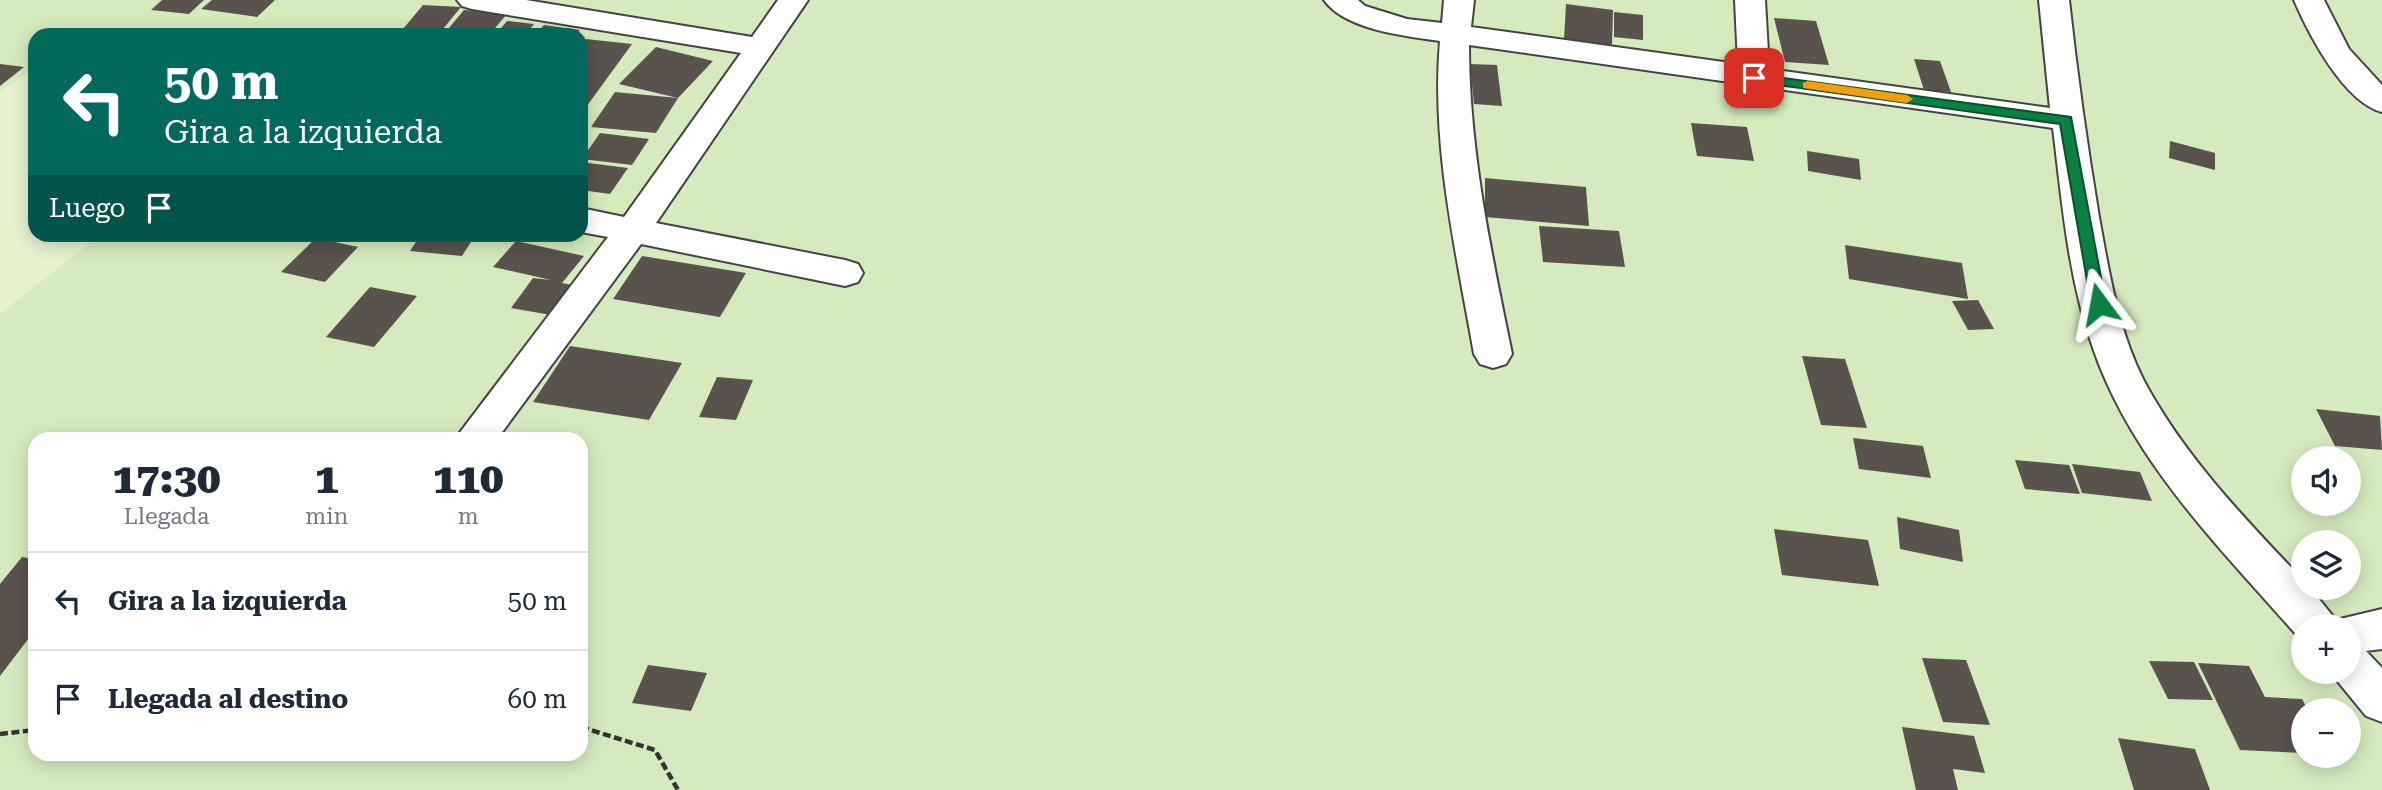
<!DOCTYPE html>
<html lang="es">
<head>
<meta charset="utf-8">
<style>
  body { margin:0; font-family:"Roboto Serif",serif; background:#f6f6f7; color:#1f2937; height:100vh; display:flex; flex-direction:column; font-size:26px; white-space:nowrap }
  * { box-sizing:border-box; margin:0 }
  p { font-size:23px; color:#747a83 }
  .icon { flex:none; width:38px; height:38px; fill:none; stroke:currentColor; stroke-width:2; stroke-linecap:round; stroke-linejoin:round }
  .map { position:relative; flex:1; overflow:hidden }
  .sheet { position:absolute; left:28px; top:432px; width:560px; height:329px; display:flex; flex-direction:column; background:#fff; border-radius:21px; box-shadow:0 4px 18px #0003 }
  .sheet>* { flex:none }
  .top-card { position:absolute; left:28px; top:28px; width:560px; height:214px; border-radius:21px; box-shadow:0 4px 18px #0003; background:#00695c; color:#fff; overflow:hidden }
  .tools { position:absolute; left:2291px; top:446px; display:grid; gap:14px }
  .tools a { display:grid; place-items:center; width:70px; height:70px; border-radius:50%; background:#fff; box-shadow:0 4px 18px #0003; font-size:35px }
  .pin { position:absolute; display:grid; place-items:center; width:60px; height:60px; color:#fff; margin:-30px; border-radius:14px; box-shadow:0 4px 10px #0006 }
  .me { position:absolute; width:77px; margin:-38px; rotate:347deg; stroke-linejoin:round; filter:drop-shadow(0 0 5px #0008) }
  .turn { display:flex; align-items:center; gap:24px; height:147px; padding:0 21px; font-size:32px }
  .turn .icon { width:91px; height:91px; stroke-width:2.5 }
  .turn b { display:block; font-size:49px; line-height:60px }
  .then { display:flex; align-items:center; height:66px; padding:0 21px; background:#0003; gap:14px; font-size:26px }
  .eta { display:flex; justify-content:space-evenly; align-items:center; height:119px; text-align:center }
  .eta b { font-size:42px; font-weight:800; line-height:49px }
  ul { padding:0; list-style:none }
  li { display:flex; align-items:center; gap:21px; height:98px; padding:0 21px; border-top:2px solid #e0e1e3 }
  li div { flex:1 }
  li b { display:block; font-size:26px }
  li em { font-style:normal }
  .map>svg:first-child { display:block }
  .green { fill:#d5ebbd; fill-rule:evenodd }
  .pitch { fill:#e6f2cf }
  .building { fill:#5a524d }
  .lines { fill:none; stroke-linecap:round; stroke-linejoin:round }
  .minor-casing { stroke:#444; stroke-width:4 }
  .path { stroke:#333; stroke-width:4.5; stroke-dasharray:8 3.5; stroke-linecap:butt }
  .minor { fill:#fff; fill-rule:evenodd }
  .route { fill:#0b8043; stroke:#07532c; stroke-width:2 }
  .slow { fill:#f59e0b }
</style>
</head>
<body>
<div class="map">
<svg width="2382" height="790" viewBox="0 0 2382 790">
  <rect width="100%" height="100%" fill="#fffdf5"/>
  <path class="green" d="M0 0H2382V790H0ZM35 35H581V234H35ZM35 439H581V754H35ZM2303 458H2348V504H2303ZM2303 542H2348V588H2303ZM2303 626H2348V672H2303ZM2303 710H2348V756H2303Z"/>
  <path class="pitch" d="M35 68V234L100 235 0 314V91Z"/>
  <path class="building" d="M162 0H204L189 14 151 10Z
    M212 0H275L257 17 201 9Z
    M1566 4 1613 10 1612 45 1564 39Z
    M423 5 461 7 438 35H398Z
    M464 10 507 14 489 35H443Z
    M1614 12 1643 15V40L1614 37Z
    M1774 18 1816 21 1829 65 1785 62Z
    M507 21 534 24 525 35H495Z
    M544 25 580 30 575 35H535Z
    M586 39 632 44 581 114V46Z
    M656 47 713 61 678 98 619 84Z
    M1914 59 1940 61 1951 92 1924 90Z
    M0 64 24 67 0 86Z
    M1470 64 1497 65 1502 106 1474 104Z
    M615 92 678 98 656 133 591 127Z
    M1691 123 1747 127 1754 161 1697 156Z
    M600 133 649 139 632 165 582 159Z
    M2170 141 2215 153V170L2169 158Z
    M1807 151 1859 159 1861 180 1808 171Z
    M581 162 628 168 610 194 581 190Z
    M1485 178 1586 187 1589 226 1485 217Z
    M1539 226 1619 231 1625 267 1543 262Z
    M421 234H476L462 256 410 251Z
    M316 238 358 247 325 282 281 272Z
    M516 241 584 256 562 283 572 285 551 315 511 308 533 278 551 280 493 267Z
    M1845 245 1962 263 1968 299 1849 279Z
    M642 256 746 273 720 317 613 299Z
    M370 287 417 296 374 347 326 337Z
    M1978 300 1994 329 1968 330 1952 301Z
    M570 346 682 363 649 420 533 402Z
    M1802 356 1845 359 1867 428 1821 425Z
    M717 377 753 380 736 420 699 417Z
    M2316 409 2380 416 2382 450 2335 446Z
    M1853 438 1923 446 1931 478 1859 469Z
    M2015 460 2069 465 2080 494 2025 489Z
    M2072 464 2140 472 2152 501 2082 493Z
    M1897 517 1959 530 1963 562 1900 549Z
    M1774 529 1868 540 1879 586 1782 575Z
    M22 557 35 559V630L0 676V584Z
    M1922 658 1966 660 1990 725 1943 722Z
    M2149 661 2194 662 2213 700 2168 699Z
    M2198 663 2249 666 2265 697 2302 699 2308 710H2303V753L2240 750Z
    M648 665 707 673 691 711 632 703Z
    M1902 727 1974 736 1985 773 1953 769 1958 790H1916Z
    M2118 738 2195 749 2210 790H2134Z"/>
  <g class="lines">
    <g class="minor-casing">
      <path id="minor" d="M457 0H526L752 37 778 0H808L656 223 845 260 858 264 863 273 858 282 845 286 641 244 497 439H455L608 237 581 232V208L624 217 741 53 472 9 462 6Z
        M1324 0H1358L1365 6 1407 19 1442 23 1444 0H1474L1471 27 1738 64 1735 0H1765L1769 69 2050 108 2039 0H2069C2077 73 2087 145 2099 217 2109 272 2118 330 2144 381 2184 456 2245 519 2303 580V588H2310L2336 620 2382 609V649L2366 651 2382 668V722L2366 716 2330 672H2348V626H2303L2301 640C2223 551 2132 462 2093 348 2068 278 2062 201 2053 128L1469 45C1469 151 1491 251 1512 354L1506 364 1493 368 1480 364 1474 354C1456 251 1431 146 1440 41 1406 36 1345 30 1324 0Z
        M2294 0H2324L2349 49 2382 85V112C2344 102 2309 35 2294 0Z"/>
    </g>
    <path class="path" d="M581 727 655 750 678 790
      M0 734 35 730"/>
    <use href="#minor" class="minor"/>
  </g>
  <path class="route" d="M1754 74 2071 117 2106 304 2104 308 2099 310 2091 304 2060 124 1749 81V75Z"/>
  <path class="slow" d="M1807 81 1907 95 1913 99 1907 103 1803 88V83Z"/>
</svg>
<div class="tools">
<a><svg class="icon" aria-label="sound" viewBox="0 0 24 24"><path d="M4 9h4l5-4v14l-5-4H4zM17 9q2 3 0 6"/></svg></a>
<a><svg class="icon" aria-label="layers" viewBox="0 0 24 24"><path d="M12 4l9 5-9 5-9-5zM3 14l9 5 9-5"/></svg></a>
<a>+</a>
<a>−</a>
</div>
<div class="pin" style="left:1754px;top:78px;background:#d93025"><svg class="icon" aria-label="arrive" viewBox="0 0 24 24"><path d="M6 21V4h12l-3 4 3 4H6"/></svg></div>
<svg class="me" style="left:2099px;top:304px" viewBox="-20 -20 40 40"><path d="M0-17L14 15 0 8-14 15z" fill="#0b8043" stroke="#fff" stroke-width="4"/></svg>
<div class="top-card">
<div class="turn"><svg class="icon" aria-label="left" viewBox="0 0 24 24"><path d="M17 20v-9H6M10 6l-5 5 5 5"/></svg><div><b>50 m</b>Gira a la izquierda</div></div>
<div class="then">Luego<svg class="icon" aria-label="arrive" viewBox="0 0 24 24"><path d="M6 21V4h12l-3 4 3 4H6"/></svg></div>
</div>
<section class="sheet">
<div class="eta">
<div><b>17:30</b><p>Llegada</p></div>
<div><b>1</b><p>min</p></div>
<div><b>110</b><p>m</p></div>
</div>
<ul>
<li><svg class="icon" aria-label="left" viewBox="0 0 24 24"><path d="M17 20v-9H6M10 6l-5 5 5 5"/></svg><div><b>Gira a la izquierda</b></div><em>50 m</em></li>
<li><svg class="icon" aria-label="arrive" viewBox="0 0 24 24"><path d="M6 21V4h12l-3 4 3 4H6"/></svg><div><b>Llegada al destino</b></div><em>60 m</em></li>
</ul>
</section>
</div>
</body>
</html>
